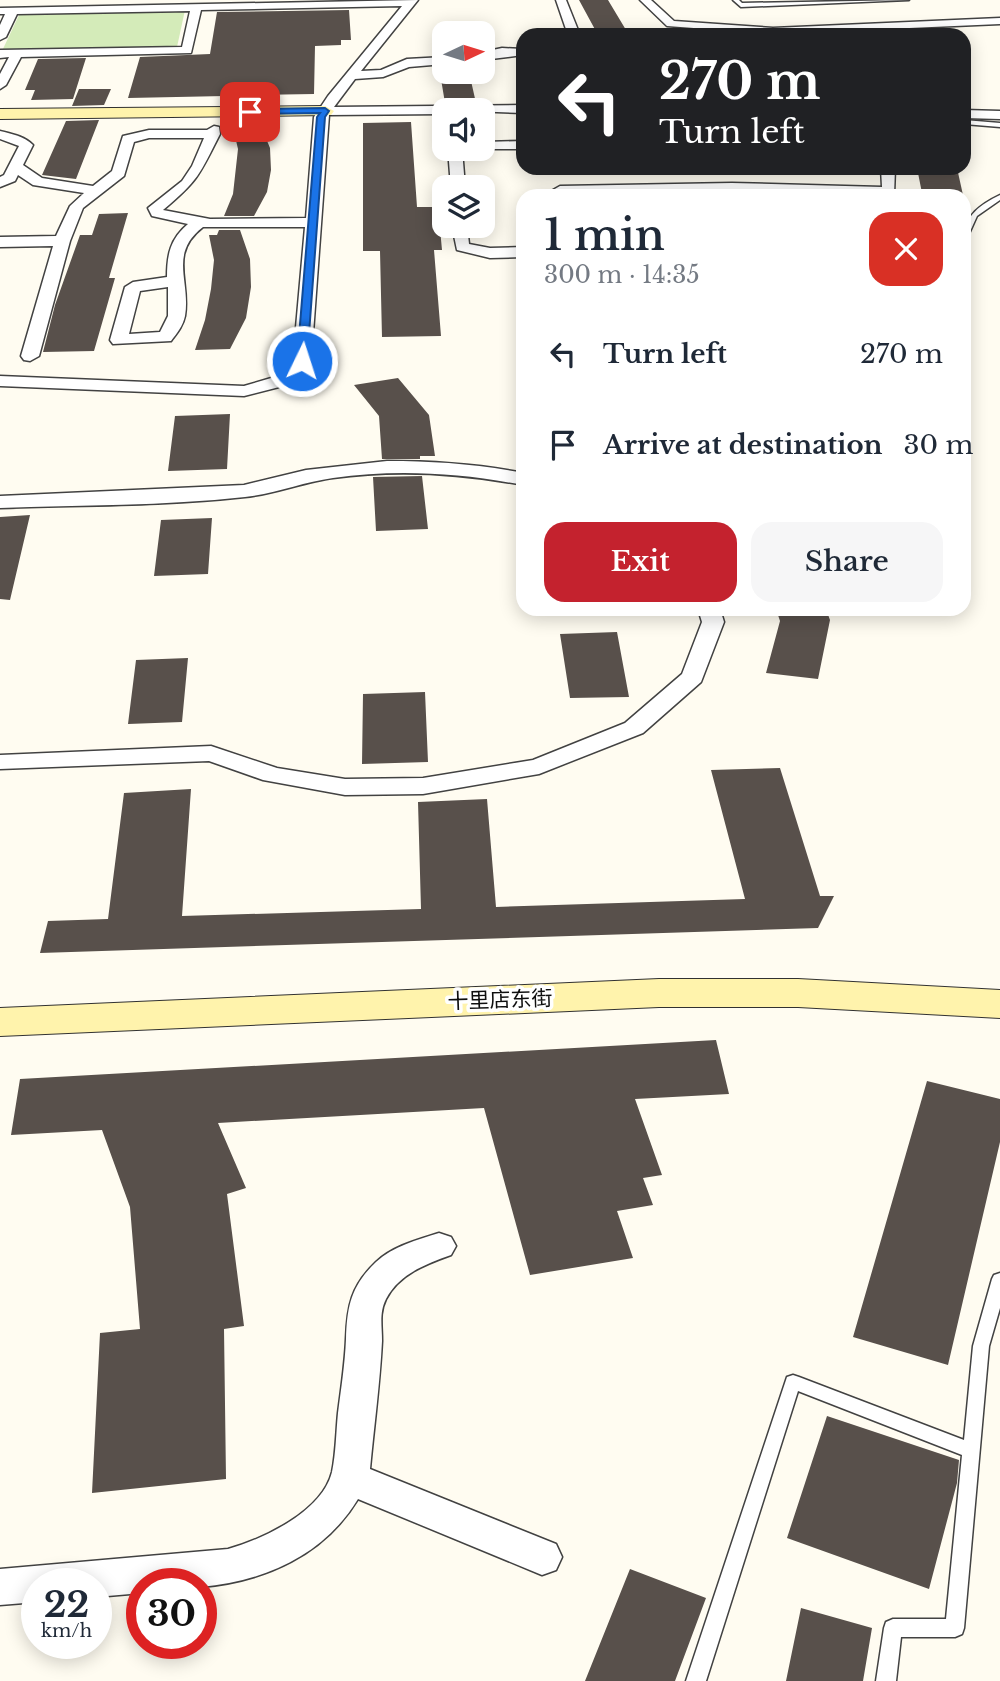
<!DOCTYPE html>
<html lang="en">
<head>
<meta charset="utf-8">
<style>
  body { margin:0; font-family:"Libre Baskerville","Noto Sans SC",serif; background:#f6f6f7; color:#1f2937; height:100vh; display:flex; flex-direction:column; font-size:26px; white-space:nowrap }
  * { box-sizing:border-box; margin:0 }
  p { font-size:23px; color:#747a83 }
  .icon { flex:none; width:38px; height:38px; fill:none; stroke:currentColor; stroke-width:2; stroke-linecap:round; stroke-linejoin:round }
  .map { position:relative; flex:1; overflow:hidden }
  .drawer { position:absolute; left:516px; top:189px; width:455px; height:427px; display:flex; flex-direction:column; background:#fff; border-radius:21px; box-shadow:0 4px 18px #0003 }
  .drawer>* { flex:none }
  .guide { position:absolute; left:516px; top:28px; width:455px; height:147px; border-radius:21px; box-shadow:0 4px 18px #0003; background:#202124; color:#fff; overflow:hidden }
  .needle { width:46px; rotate:86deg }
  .fabs { position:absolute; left:432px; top:21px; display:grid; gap:14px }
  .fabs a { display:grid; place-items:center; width:63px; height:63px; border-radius:14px; background:#fff; box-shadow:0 4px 18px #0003; font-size:35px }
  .speed { position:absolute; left:21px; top:1568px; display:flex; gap:14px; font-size:35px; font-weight:700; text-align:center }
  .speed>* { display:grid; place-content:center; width:91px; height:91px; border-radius:50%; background:#fff; box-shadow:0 4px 18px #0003; line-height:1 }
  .speed small { font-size:18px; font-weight:400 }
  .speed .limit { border:10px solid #d22; background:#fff; color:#111 }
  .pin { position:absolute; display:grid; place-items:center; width:60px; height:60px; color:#fff; margin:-30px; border-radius:14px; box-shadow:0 4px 10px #0006 }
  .me { position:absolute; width:77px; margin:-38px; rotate:4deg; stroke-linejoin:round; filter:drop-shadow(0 0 5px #0008) }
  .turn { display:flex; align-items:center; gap:24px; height:147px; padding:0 28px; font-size:32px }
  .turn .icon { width:91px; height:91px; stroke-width:2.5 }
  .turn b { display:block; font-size:49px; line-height:60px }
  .round { display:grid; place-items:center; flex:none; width:74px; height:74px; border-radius:21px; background:#f6f6f7 }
  .overview { display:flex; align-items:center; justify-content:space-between; height:119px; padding:0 28px }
  h1 { font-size:42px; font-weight:600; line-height:52px }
  .button { display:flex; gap:14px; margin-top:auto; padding:14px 28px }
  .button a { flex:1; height:80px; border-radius:21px; background:#c4222e; color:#fff; font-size:28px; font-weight:600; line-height:80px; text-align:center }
  .button a+a { background:#f6f6f7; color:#1f2937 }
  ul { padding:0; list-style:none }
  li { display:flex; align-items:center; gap:21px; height:91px; padding:0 28px }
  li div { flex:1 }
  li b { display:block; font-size:26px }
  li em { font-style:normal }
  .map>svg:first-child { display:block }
  .green { fill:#d4ebb9 }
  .building { fill:#58504b }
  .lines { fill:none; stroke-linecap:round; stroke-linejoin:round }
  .lane-casing { stroke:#424242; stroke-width:3 }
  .street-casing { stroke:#424242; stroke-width:3 }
  .secondary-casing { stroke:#313131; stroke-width:2 }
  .lane { fill:#fff; fill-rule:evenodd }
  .street { fill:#fff; fill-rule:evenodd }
  .secondary { fill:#fff3ac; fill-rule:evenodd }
  .route { fill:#1a73e8; stroke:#114b97; stroke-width:2 }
  .labels { text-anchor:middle; stroke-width:7; stroke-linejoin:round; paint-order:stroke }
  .street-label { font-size:21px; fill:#0f0f0f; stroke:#fff }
</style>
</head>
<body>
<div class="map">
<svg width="1000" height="1681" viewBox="0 0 1000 1681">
  <rect width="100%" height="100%" fill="#fffcf1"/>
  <path class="green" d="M185 10 177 47 2 51 20 13Z"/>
  <path class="building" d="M579 0H608L629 35H598Z
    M349 10 351 40H341V45L315 46 314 94 249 95 252 104H227L225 96 128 98 140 57 210 54 217 12Z
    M86 58 73 99 31 100 35 90H25L38 59Z
    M469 72 476 103H445L440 73Z
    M79 89H111L104 105 72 106Z
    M231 119H258L270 148 271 170 267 192 254 216H224L233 194 238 149Z
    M99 120 76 179 42 175 66 121Z
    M411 122 417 207H438L442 250H434L441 336 382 337 380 251H363V123Z
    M917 168H957L963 195 922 193Z
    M128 213 109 278H115L94 351 43 352 55 305 80 235H92L99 214Z
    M219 230H240L250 259 251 287 246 318 230 349 195 350 205 320 211 289 214 260 209 235H217Z
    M398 378 429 415 435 456H420V459H382L379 416 354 385Z
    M230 414 227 469 168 471 175 416Z
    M422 476 428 529 376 531 373 477Z
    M30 515 10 600 0 599V517Z
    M212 518 208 574 154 576 161 520Z
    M776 609H826L830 620 818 679 766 673 780 621Z
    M617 632 629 697 570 698 560 634Z
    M188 658 182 722 128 724 136 660Z
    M425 692 428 762 362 764 363 694Z
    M780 768 820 896H834L818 928 40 953 48 921 108 919 124 793 191 789 182 916 421 909 418 802 487 799 496 907 745 899 711 770Z
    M716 1040 729 1094 635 1099 662 1175 643 1178 653 1205 617 1211 633 1258 530 1275 484 1108 218 1123 246 1188 227 1194 244 1326 224 1329 226 1479 92 1493 100 1333 140 1329 130 1207 102 1130 11 1135 20 1079Z
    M927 1081 1000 1099V1142L948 1365 853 1337Z
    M827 1416 959 1460 957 1483 929 1589 787 1538Z
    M630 1569 706 1598 675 1681H585Z
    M801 1608 872 1628 863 1681H786Z"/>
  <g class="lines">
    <g class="lane-casing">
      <path id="lane" d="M733 0H739L742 3 909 0 741 7Z
        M964 120 1000 123V127L964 124Z
        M701 168H707V170L702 171Z
        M1000 195V200L977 216 968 236 964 238C964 216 981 204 1000 195Z
        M1000 1273V1308L989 1346 964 1628 962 1634 955 1637H901L896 1681H876L884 1628 886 1622 893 1619H946L962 1455 798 1391 706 1681H686L787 1377 793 1375 799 1377 964 1440 973 1346 992 1279 994 1275Z"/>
    </g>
    <g class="street-casing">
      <path id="street" d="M418 0 361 71 381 70 407 59 444 57V64L409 67 383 77 355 79 334 107 523 105V113L444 110V114L329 115 311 361 303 373 291 384 244 396 0 386V376L244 386 278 376 293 361 305 227H203C168 254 191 281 185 316 183 326 177 333 171 341L113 344 110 340 125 287 133 282 167 277C167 255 170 239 188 224L152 216 148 208 182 181 192 166 204 138H149L134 142 124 176 83 208 70 241 39 356 30 361 24 360 21 356 53 246 0 247V237L56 236 70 206 84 193 33 185 18 175 15 181 0 187V177L4 175 19 146 0 139V131C12 134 24 136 33 145L23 165 42 178 93 186 112 171 123 136 149 130H207L214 126 219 127 220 134C199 175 199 180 163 210L210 219 306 218 314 117 328 96 402 6 201 10 191 53 21 57 6 85 0 89V74L9 57 0 58V50L182 47 190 11 17 14 6 37 0 40V25L5 14H0V8ZM168 287V316L160 332 129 334 140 291Z
        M556 0H566L580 35H568Z
        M640 0H651L674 21 773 28 1000 18V24L773 34 667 26Z
        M502 48 523 49V55L483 60V52Z
        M964 110 1000 111V119L964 118Z
        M523 141V149H478H483V142Z
        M448 149H462L465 187H451Z
        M881 168H895L894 195 732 191 560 194 553 190 560 186 732 183 882 187Z
        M452 226H467L469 244 490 248 523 247V257L490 258 457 250Z
        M387 461C433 461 478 464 523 473V485C460 473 397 469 333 478 303 482 275 494 245 497 164 506 81 505 0 508V496L244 485 306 470Z
        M698 609H720L724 622 701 682 643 733 539 774 423 794 345 795 263 780 209 761 0 769V755L211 746 277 768 345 779 423 778 533 760 625 723 682 674 702 622Z
        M439 1233 451 1237 456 1246 451 1255C426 1264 399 1274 386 1299 379 1313 382 1325 382 1341 380 1383 374 1426 370 1469L556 1544 562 1557 556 1570 542 1575 358 1499C324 1555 266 1581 201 1587V1584H142V1593L96 1597V1584H37V1602L0 1605V1569L228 1549C263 1539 322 1512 332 1472 336 1453 336 1433 338 1413 341 1389 345 1364 346 1339 347 1306 351 1286 376 1262 393 1246 417 1240 439 1233Z"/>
    </g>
    <g class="secondary-casing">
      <path id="secondary" d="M325 106 334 111 331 115 0 119V109Z
        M659 979H798L1000 990V1018L798 1007H659L0 1036V1008Z"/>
    </g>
    <use href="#lane" class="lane"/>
    <use href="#street" class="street"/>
    <use href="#secondary" class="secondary"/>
  </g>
  <path class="route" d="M325 108 329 111 325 117 307 361 302 365 297 361 317 117 320 113 250 114 246 112 250 109Z"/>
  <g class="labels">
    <g class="street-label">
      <text transform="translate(500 1000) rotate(-2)" y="7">十里店东街</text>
    </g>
  </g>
</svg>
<div class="fabs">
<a><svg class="needle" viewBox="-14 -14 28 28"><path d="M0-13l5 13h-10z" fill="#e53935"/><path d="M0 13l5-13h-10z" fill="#747a83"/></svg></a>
<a><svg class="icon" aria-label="sound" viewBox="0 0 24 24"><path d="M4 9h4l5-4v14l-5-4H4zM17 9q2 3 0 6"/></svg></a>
<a><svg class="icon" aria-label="layers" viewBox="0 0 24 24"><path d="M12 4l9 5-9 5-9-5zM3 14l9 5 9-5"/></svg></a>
</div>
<div class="speed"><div>22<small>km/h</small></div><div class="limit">30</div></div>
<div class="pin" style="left:250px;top:112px;background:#d93025"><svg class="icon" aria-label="arrive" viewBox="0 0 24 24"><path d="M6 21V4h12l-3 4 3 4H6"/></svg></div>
<svg class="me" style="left:302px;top:361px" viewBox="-20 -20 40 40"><circle r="17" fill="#1a73e8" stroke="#fff" stroke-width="3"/><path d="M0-11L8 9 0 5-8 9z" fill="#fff"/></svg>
<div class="guide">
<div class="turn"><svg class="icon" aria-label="left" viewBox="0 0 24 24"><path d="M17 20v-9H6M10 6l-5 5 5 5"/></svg><div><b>270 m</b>Turn left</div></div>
</div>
<section class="drawer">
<div class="overview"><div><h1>1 min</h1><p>300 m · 14:35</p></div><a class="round" style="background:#d93025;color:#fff"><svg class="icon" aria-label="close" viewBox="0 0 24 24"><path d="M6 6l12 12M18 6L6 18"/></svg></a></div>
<ul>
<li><svg class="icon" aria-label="left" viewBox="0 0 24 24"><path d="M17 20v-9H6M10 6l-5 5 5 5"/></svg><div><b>Turn left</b></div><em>270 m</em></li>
<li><svg class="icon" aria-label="arrive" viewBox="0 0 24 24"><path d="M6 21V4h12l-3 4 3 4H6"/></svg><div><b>Arrive at destination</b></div><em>30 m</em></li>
</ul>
<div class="button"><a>Exit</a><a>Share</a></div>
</section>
</div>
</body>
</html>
